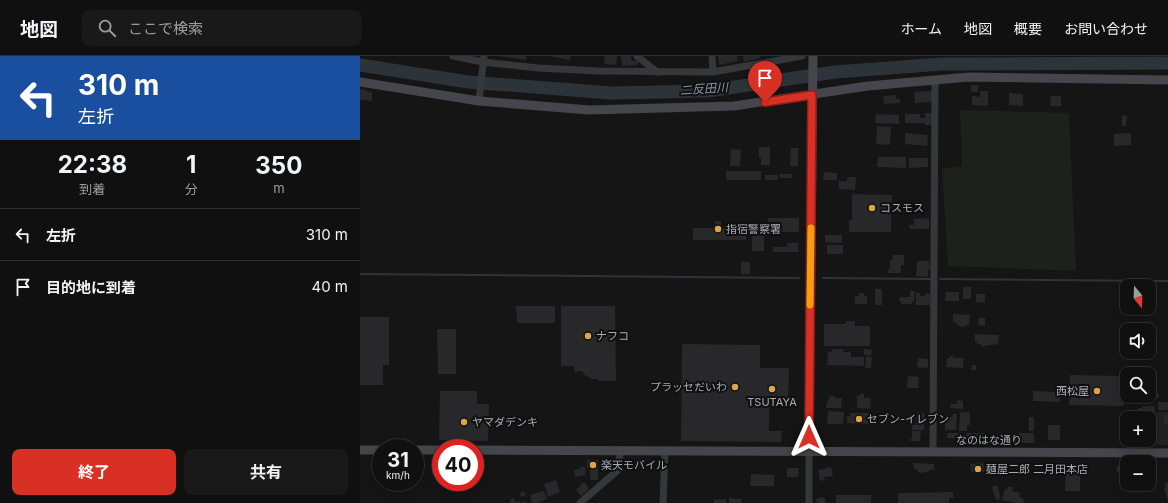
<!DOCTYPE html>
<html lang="ja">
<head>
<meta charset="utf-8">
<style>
  body { margin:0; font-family:Inter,"Noto Sans JP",sans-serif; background:#191919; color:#f1f3f6; height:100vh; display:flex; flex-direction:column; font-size:15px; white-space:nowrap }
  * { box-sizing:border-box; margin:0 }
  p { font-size:13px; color:#9c9d9f }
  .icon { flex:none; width:22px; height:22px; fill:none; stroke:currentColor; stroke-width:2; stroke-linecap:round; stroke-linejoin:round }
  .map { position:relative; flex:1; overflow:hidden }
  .drawer { display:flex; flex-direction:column; background:#101010; width:360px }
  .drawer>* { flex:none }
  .guide { background:#1a4fa0; color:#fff; overflow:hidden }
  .needle { width:26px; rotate:161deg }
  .tools { position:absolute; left:760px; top:223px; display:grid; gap:8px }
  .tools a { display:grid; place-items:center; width:36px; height:36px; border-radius:8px; background:#101010; box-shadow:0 2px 10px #0003,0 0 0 1px #303030; font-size:20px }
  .speed { position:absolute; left:12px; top:383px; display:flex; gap:8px; font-size:20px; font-weight:700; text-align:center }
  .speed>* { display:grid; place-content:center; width:52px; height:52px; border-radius:50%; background:#101010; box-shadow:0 2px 10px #0003,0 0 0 1px #303030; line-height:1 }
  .speed small { font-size:10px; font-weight:400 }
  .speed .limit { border:6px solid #d22; background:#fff; color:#111 }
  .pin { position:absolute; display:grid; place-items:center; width:34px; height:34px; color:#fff; margin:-41px -17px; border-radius:50% 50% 50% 0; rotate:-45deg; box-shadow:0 0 4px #0007 }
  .pin .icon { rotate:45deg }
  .me { position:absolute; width:44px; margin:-22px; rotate:0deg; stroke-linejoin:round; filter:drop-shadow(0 0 3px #0008) }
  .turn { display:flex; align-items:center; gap:14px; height:84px; padding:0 12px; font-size:18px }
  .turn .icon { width:52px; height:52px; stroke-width:2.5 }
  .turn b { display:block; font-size:28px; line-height:34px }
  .eta { display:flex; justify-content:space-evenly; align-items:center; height:68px; text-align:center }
  .eta b { font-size:24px; font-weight:700; line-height:28px }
  .primary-button { display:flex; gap:8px; margin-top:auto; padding:8px 12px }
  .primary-button a { flex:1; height:46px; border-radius:8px; background:#d93025; color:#fff; font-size:16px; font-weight:700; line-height:46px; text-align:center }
  .primary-button a+a { background:#191919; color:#f1f3f6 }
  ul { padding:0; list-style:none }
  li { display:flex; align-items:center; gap:12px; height:52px; padding:0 12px; border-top:1px solid #303030 }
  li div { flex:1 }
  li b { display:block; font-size:15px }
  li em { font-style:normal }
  header { display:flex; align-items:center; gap:24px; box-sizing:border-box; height:56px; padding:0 20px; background:#101010; border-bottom:1px solid #303030 }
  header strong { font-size:19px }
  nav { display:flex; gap:22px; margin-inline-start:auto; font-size:14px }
  .search { width:280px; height:36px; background:#191919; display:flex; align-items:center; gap:10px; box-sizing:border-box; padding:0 14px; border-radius:8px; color:#9c9d9f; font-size:15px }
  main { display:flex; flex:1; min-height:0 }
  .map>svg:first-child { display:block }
  .built { fill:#212123 }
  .green { fill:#1c211c }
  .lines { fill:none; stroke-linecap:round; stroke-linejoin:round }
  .stream { stroke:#2d3439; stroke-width:2 }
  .river { stroke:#2d3439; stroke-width:13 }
  .building { fill:#28282a }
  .street { stroke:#36373b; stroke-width:7 }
  .secondary { stroke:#45464b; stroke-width:9 }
  .route-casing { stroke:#8d1f18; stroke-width:10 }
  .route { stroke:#d93025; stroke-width:7 }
  .slow { stroke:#f59e0b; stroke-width:7 }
  .poi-dot { fill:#dca647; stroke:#101011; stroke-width:1.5 }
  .labels { text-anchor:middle; stroke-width:4; stroke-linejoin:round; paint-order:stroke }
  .poi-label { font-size:11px; fill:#a8adb5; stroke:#101011; text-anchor:start }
  .street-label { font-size:11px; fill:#a8adb5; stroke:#101011 }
  .water-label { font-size:12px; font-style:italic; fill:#839aac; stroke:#101011 }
</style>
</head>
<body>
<header>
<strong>地図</strong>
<div class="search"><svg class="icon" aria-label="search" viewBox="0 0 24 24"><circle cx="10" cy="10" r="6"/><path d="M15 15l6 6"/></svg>ここで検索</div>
<nav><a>ホーム</a><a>地図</a><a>概要</a><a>お問い合わせ</a></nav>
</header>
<main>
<section class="drawer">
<div class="guide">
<div class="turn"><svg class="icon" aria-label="left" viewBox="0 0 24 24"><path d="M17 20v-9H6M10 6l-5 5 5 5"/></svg><div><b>310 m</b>左折</div></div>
</div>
<div class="eta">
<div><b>22:38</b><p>到着</p></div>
<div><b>1</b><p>分</p></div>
<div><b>350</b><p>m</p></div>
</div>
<ul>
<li><svg class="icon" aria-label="left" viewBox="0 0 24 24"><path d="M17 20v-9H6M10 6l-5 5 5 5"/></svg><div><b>左折</b></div><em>310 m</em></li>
<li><svg class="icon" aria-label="arrive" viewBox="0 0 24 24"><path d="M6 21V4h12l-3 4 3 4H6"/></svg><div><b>目的地に到着</b></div><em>40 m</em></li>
</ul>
<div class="primary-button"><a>終了</a><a>共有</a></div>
</section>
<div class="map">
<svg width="808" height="447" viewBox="0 0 808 447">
  <rect width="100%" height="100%" fill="#151516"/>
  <path class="built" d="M796 356H808V389H795Z"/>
  <path class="green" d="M600 54 709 57 716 215 588 210 582 113 602 110Z"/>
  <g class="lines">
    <path class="stream" d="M0 218 439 222
      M463 222 572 223
      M580 223 808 225"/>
    <path class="river" d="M0 9 108 26 251 37 348 35 475 16 582 8 808 7"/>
  </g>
  <path class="building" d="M138 0H166V4Z
    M189 0H211L210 4Z
    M245 0H257L256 9 244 8Z
    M261 0H271L272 5 278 4V9L262 10Z
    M358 0H377L378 5 359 9Z
    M383 0H400L401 2 384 6Z
    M611 29H618V36H611Z
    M0 33 6 34V35L12 36V45L0 44Z
    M572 35V46L555 47 554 36Z
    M620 35H628V50L612 49V40L620 41Z
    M649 37 663 38V50L649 49Z
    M536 39V43H540V47L524 48 523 40Z
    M691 40H701V50H690Z
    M565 57H573V69H565V67H545V58H560V62H565Z
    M516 58 539 59V68L515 67Z
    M762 59 767 60 766 70H762Z
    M517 70 531 71 530 89 516 88Z
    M545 77 568 79 567 90 545 88Z
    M771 77V89L754 90V78Z
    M399 91H410V109H401V102H399Z
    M431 92H438V110H430Z
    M371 93 381 94 380 110H370Z
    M518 101H546V112L517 111Z
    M549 102H568V111L549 112Z
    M366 115H401V124H366Z
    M464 116 477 117V124H463Z
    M420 118H432V122H420Z
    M405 119H418V124H405Z
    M487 121H496L495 134 479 133V125H487Z
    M492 138 532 139 531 176H489V164H492Z
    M408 162H439V176H408Z
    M569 162V173H550L549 169H554V163Z
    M355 165H361V172H386V184H333V172H355Z
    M404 172V195H392V173Z
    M465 179H482V187L465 186Z
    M427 187H438V196H413V191H427Z
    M467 189H483V198H467Z
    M533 199H544V209H541V217H528V213H530V204H533Z
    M557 205H569V209H571V213H568V221L556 220Z
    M381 206H390V218H381Z
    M603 231H611V243H603Z
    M515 233H522V249H515Z
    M550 235H555L554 246 552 245V248H541V245H539V241H550Z
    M586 236H599V245H585Z
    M499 237H504V240H507V248H495V240H499Z
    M556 237H560V240H565V238H570V249H556Z
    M616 238H625V247L616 246Z
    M156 250H195V267H157Z
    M201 250H255L256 325H238V323H232L223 318V315L214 316V310H201Z
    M593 258 610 259 609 269H605V271L599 270V269L596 268V266H593Z
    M0 261H29V309H23V329H0Z
    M619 262H625V270L618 269Z
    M486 265H495V270H510V290H464V268H485Z
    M77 273H96V318H78Z
    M615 278 639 279 638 289 634 287V289H627V290H621V288H617V286H615Z
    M322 288 400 289V312H429L428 350H409V375H422L421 386 321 385Z
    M472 293H484L483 296H491V301H504V310L467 309 468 296H472Z
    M504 293 512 294 511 299H504Z
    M506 300 512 301 511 312H505Z
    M590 300H593V302H604L603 312 586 311 587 302H590Z
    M558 302 568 303V312L557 311Z
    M612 309H616V314H611Z
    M710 319 764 320V350L709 349Z
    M548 320 559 321 558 332H547Z
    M80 335H117V348H129L128 385 79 384Z
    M673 335 700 336V346L673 345Z
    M500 338H504V342H511L510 353 497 352V340H500Z
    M789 338H799V342H783V340H789Z
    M470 340H475V342H482L481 352H466L468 343H470Z
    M597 344 603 345V353L590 352V348H597Z
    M798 346H808V354H798Z
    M782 350H795V379H792V382H789V362H781V359H778V352H782Z
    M468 355 484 356 483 368H467Z
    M557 356 564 357V374H552V369H556Z
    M600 356H610V369H607V375H599Z
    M490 357H511L510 368 487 367V360H490Z
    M593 358H597L596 374H585V361H592Z
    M804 359H808V368H804Z
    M669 361H674V375H669Z
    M688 369H700V384H688Z
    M552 375H561L560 385H550V383H552Z
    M588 377H601V383L587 382Z
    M606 377H625V387L606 386Z
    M658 377H674V387H658Z
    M227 404H238V424H230V412H227Z
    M553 407 574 408V413L563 417 558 416V414L554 412Z
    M623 407 624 411H626V416H611L610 408Z
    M706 409H720V412H721V416H720V435H705Z
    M757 410H765V423H763V418H761V416H757Z
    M220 411H225L226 419 215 421 214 414 220 413Z
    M471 411 473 420 464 421 465 424 460 425 458 414Z
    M427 412H439L438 421H427Z
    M391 418 414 419V430H390Z
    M196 424 200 436 188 441 184 428Z
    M808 426V445L804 432 806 431 805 427Z
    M223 427H225L229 433 221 440 216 434Z
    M637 429 641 443 636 444 632 431Z
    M648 431H653L652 435 660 437 659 441 664 443 663 447H656L642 444 645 433 647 434Z
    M164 435 166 439 161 441 160 437Z
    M184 435 187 443 179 446V447H172L170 439Z
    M593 436V442H589V447H538V437Z
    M476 439H511V447H476Z
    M464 441 466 447H457L456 443Z
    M154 442 155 446 160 445V447L165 445 166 447H151L150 444Z
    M369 442 382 443 381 447H369Z
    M366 443V447H354V444Z"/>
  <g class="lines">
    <path class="street" d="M93 0 123 6 178 12 239 15 353 16 442 0
      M277 0 297 16
      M352 0 353 16
      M119 45 124 0
      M573 396 575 24
      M220 447 257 415 259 410 260 395
      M303 447 305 395
      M449 447V395"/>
    <path class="secondary" d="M0 26 119 45 229 54 374 50 508 30 609 21 808 24
      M0 394H21
      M55 394H81
      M115 394 808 397
      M449 395 453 0"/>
  </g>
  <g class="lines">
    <g class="route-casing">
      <path id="route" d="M405 46 452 39 449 381"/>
    </g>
    <use href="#route" class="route"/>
    <path class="slow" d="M450 249 451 172"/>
  </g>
  <g class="poi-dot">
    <circle cx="512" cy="152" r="4"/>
    <circle cx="358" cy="173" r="4"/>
    <circle cx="228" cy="280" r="4"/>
    <circle cx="375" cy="331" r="4"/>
    <circle cx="412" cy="333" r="4"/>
    <circle cx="737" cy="335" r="4"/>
    <circle cx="499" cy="363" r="4"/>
    <circle cx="104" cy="366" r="4"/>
    <circle cx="233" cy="409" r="4"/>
    <circle cx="618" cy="413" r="4"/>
  </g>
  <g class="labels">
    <g class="poi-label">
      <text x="520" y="156">コスモス</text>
      <text x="366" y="177">指宿警察署</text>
      <text x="236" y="284">ナフコ</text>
      <text x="367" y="335" text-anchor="end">プラッセだいわ</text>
      <text x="729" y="339" text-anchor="end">西松屋</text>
      <text x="412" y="350" text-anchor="middle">TSUTAYA</text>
      <text x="507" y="367">セブン-イレブン</text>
      <text x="112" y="370">ヤマダデンキ</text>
      <text x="241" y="413">楽天モバイル</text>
      <text x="626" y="417">麺屋二郎 二月田本店</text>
    </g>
    <g class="street-label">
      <text x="629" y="388">なのはな通り</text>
    </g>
    <g class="water-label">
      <text transform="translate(344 33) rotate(-4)" y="4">二反田川</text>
    </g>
  </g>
</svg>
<div class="tools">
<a><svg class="needle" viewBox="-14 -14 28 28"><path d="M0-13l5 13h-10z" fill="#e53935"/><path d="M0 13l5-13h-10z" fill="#9c9d9f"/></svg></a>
<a><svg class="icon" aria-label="sound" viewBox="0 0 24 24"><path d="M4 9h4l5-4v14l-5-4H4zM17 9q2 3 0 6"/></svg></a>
<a><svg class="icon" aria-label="search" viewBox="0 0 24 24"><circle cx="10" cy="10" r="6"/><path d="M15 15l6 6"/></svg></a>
<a>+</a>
<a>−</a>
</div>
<div class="speed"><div>31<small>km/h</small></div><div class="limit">40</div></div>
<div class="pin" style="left:405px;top:46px;background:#d93025"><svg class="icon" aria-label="arrive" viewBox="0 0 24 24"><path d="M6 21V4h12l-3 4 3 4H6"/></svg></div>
<svg class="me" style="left:449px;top:381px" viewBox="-20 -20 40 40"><path d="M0-17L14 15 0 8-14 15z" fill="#d93025" stroke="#fff" stroke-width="4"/></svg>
</div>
</main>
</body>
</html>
